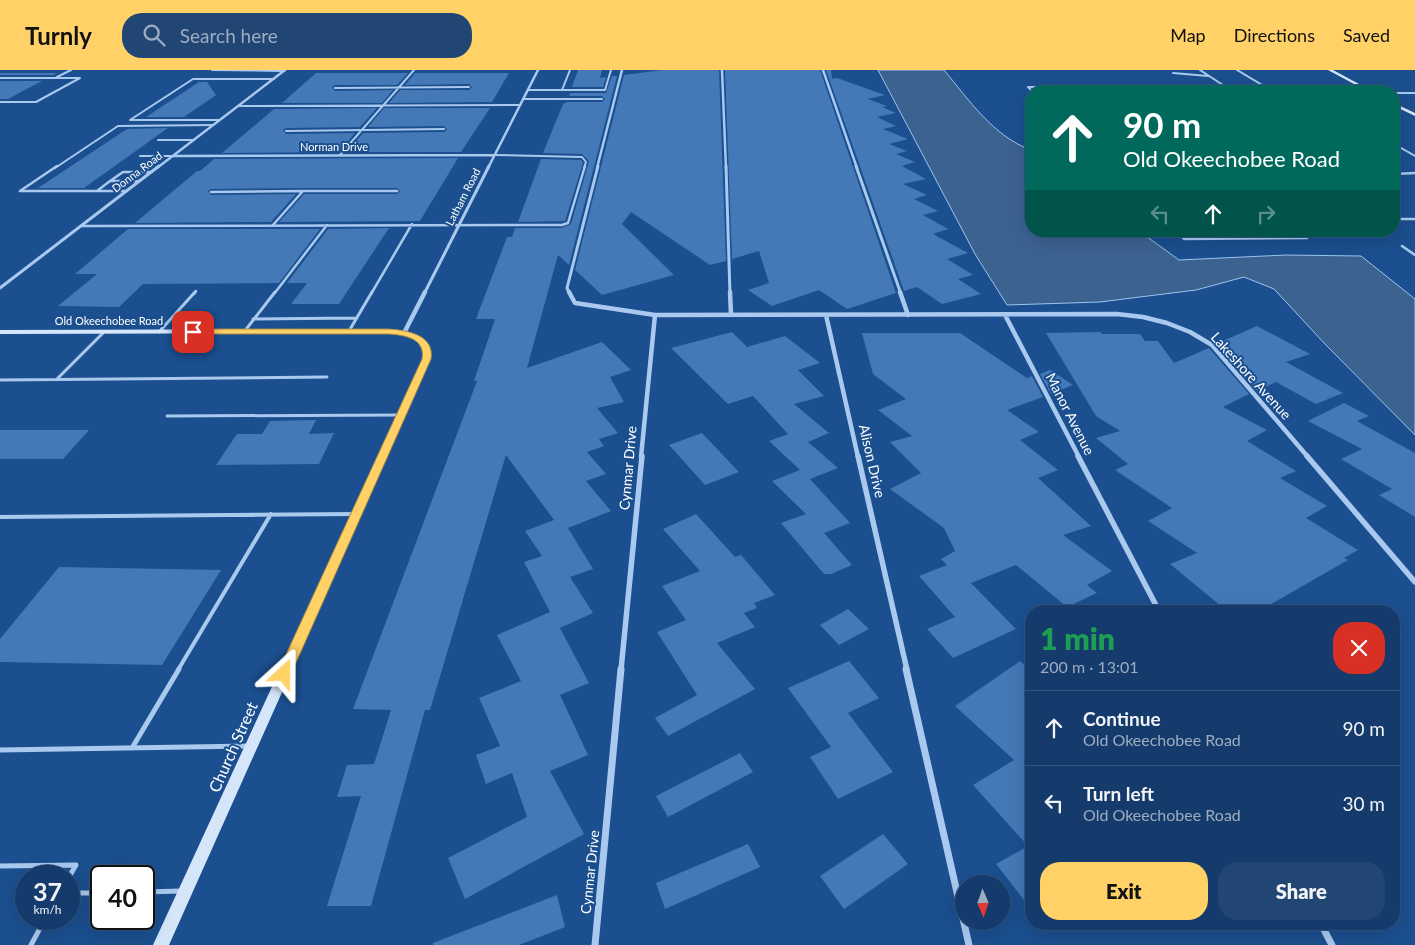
<!DOCTYPE html>
<html lang="en">
<head>
<meta charset="utf-8">
<style>
  body { margin:0; font-family:Lato,sans-serif; background:#214673; color:#f1f3f6; height:100vh; display:flex; flex-direction:column; font-size:19px; white-space:nowrap }
  * { box-sizing:border-box; margin:0 }
  p { font-size:16px; color:#9dadc1 }
  .icon { flex:none; width:28px; height:28px; fill:none; stroke:currentColor; stroke-width:2; stroke-linecap:round; stroke-linejoin:round }
  .map { position:relative; flex:1; overflow:hidden }
  .drawer { position:absolute; left:1025px; top:535px; width:375px; height:325px; display:flex; flex-direction:column; background:#143b6b; border-radius:20px; box-shadow:0 5px 20px #0002,0 0 0 1px #33557e }
  .drawer>* { flex:none }
  .banner { position:absolute; left:1025px; top:15px; width:375px; height:152px; border-radius:20px; box-shadow:0 5px 20px #0002,0 0 0 1px #33557e; background:#00695c; color:#fff; overflow:hidden }
  .needle { width:32px; rotate:178deg }
  .controls { position:absolute; left:955px; top:805px; display:grid; gap:10px }
  .controls a { display:grid; place-items:center; width:55px; height:55px; border-radius:50%; background:#143b6b; box-shadow:0 5px 20px #0002,0 0 0 1px #33557e; font-size:25px }
  .speed { position:absolute; left:15px; top:795px; display:flex; gap:10px; font-size:25px; font-weight:700; text-align:center }
  .speed>* { display:grid; place-content:center; width:65px; height:65px; border-radius:50%; background:#143b6b; box-shadow:0 5px 20px #0002,0 0 0 1px #33557e; line-height:1 }
  .speed small { font-size:12px; font-weight:400 }
  .speed .limit { border:2px solid #111; border-radius:8px; background:#fff; color:#111 }
  .pin { position:absolute; display:grid; place-items:center; width:42px; height:42px; color:#fff; margin:-21px; border-radius:10px; box-shadow:0 2px 8px #0006 }
  .me { position:absolute; width:55px; margin:-28px; rotate:24deg; stroke-linejoin:round; filter:drop-shadow(0 0 4px #0008) }
  .turn { display:flex; align-items:center; gap:18px; height:105px; padding:0 15px; font-size:22px }
  .turn .icon { width:65px; height:65px; stroke-width:2.5 }
  .turn b { display:block; font-size:35px; line-height:42px }
  .lanes { display:flex; align-items:center; height:48px; padding:0 15px; background:#0003; justify-content:center; gap:25px; direction:ltr }
  .lanes .off { opacity:.35 }
  .round { display:grid; place-items:center; flex:none; width:52px; height:52px; border-radius:20px; background:#214673 }
  .head { display:flex; align-items:center; justify-content:space-between; height:85px; padding:0 15px }
  h1 { font-size:30px; font-weight:800; line-height:38px; color:#1e9e55 }
  .primary-button { display:flex; gap:10px; margin-top:auto; padding:10px 15px }
  .primary-button a { flex:1; height:58px; border-radius:20px; background:#ffd166; color:#111; font-size:20px; font-weight:800; line-height:58px; text-align:center }
  .primary-button a+a { background:#214673; color:#f1f3f6 }
  ul { padding:0; list-style:none }
  li { display:flex; align-items:center; gap:15px; height:75px; padding:0 15px; border-top:1px solid #33557e }
  li div { flex:1 }
  li b { display:block; font-size:19px }
  li em { font-style:normal }
  header { display:flex; align-items:center; gap:30px; box-sizing:border-box; height:70px; padding:0 25px; background:#ffd166; color:#111 }
  header strong { font-size:24px }
  nav { display:flex; gap:28px; margin-inline-start:auto; font-size:18px }
  .search { width:350px; height:45px; background:#214673; display:flex; align-items:center; gap:12px; box-sizing:border-box; padding:0 18px; border-radius:20px; color:#9dadc1; font-size:19px }
  .map>svg:first-child { display:block }
  .water { fill:#3c6290; stroke:#9cc4f0 }
  .building { fill:#4478b7 }
  .lines { fill:none; stroke-linecap:round; stroke-linejoin:round }
  .lane-far4 { stroke:#a9c9ee; stroke-width:2 }
  .lane-far3 { stroke:#a9c9ee; stroke-width:2.5 }
  .lane-far2 { stroke:#a9c9ee; stroke-width:3 }
  .lane-far1 { stroke:#a9c9ee; stroke-width:4 }
  .lane { stroke:#a9c9ee; stroke-width:5 }
  .street-far4 { stroke:#a9c9ee; stroke-width:2.5 }
  .street-far3 { stroke:#a9c9ee; stroke-width:3 }
  .street-far2 { stroke:#a9c9ee; stroke-width:4.5 }
  .street-far1 { stroke:#a9c9ee; stroke-width:5.5 }
  .street { stroke:#a9c9ee; stroke-width:7 }
  .secondary { fill:#d6e6fa; fill-rule:evenodd }
  .route { fill:#ffd166; stroke:#a68842 }
  .labels { text-anchor:middle; stroke-width:4; stroke-linejoin:round; paint-order:stroke }
  .far-street-label { font-size:11px; fill:#fff; stroke:#1b4f8f }
  .street-label { font-size:14px; fill:#fff; stroke:#1b4f8f }
  .near-street-label { font-size:16px; fill:#fff; stroke:#1b4f8f }
</style>
</head>
<body>
<header>
<strong>Turnly</strong>
<div class="search"><svg class="icon" aria-label="search" viewBox="0 0 24 24"><circle cx="10" cy="10" r="6"/><path d="M15 15l6 6"/></svg>Search here</div>
<nav><a>Map</a><a>Directions</a><a>Saved</a></nav>
</header>
<div class="map">
<svg width="1415" height="875" viewBox="0 0 1415 875">
  <rect width="100%" height="100%" fill="#1b4f8f"/>
  <path class="water" d="M878 0H944C969 30 993 66 1031 80V161H1139L1179 190 1286 185 1361 186 1415 229V365L1325 274 1274 219 1244 207 1196 220 1100 232 1007 235 975 184Z"/>
  <path class="building" d="M578 0H602L600 8 606 7 603 17H572Z
    M662 0H719L726 191 710 195 631 142 622 154 674 205 602 225 575 200 624 5Z
    M725 0H820L896 223 847 239 819 220 772 236 748 220 769 213 759 181 732 189Z
    M826 0H831L832 9 837 8 885 25 868 29 887 36 882 37 896 43 877 47 896 56 883 59 908 69 889 74 907 81 896 84 915 92 902 96 926 109 903 114 927 125 914 129 938 141 923 145 948 159 933 164 968 183 947 189 973 205 958 209 981 224 942 234 917 217 904 221Z
    M0 3H57L53 5H0Z
    M316 3H408L397 15H335L332 17 335 21 393 20 382 33H282Z
    M415 3H509L492 32 389 33 400 20H469L472 17 469 14 405 15Z
    M612 6H617L569 195 558 185 527 298 602 272 631 300 610 307 624 332 597 338 618 363 599 369 604 376 587 382 606 404 586 411 611 441 568 458 593 499 570 507 593 543 560 558 589 613 560 625 588 685 550 701 584 764 465 829 448 788 527 747 512 703 486 714 476 685 500 676 479 628 521 611 497 565 550 542 524 492 542 486 525 461 554 450 506 385 430 640H425L371 836H327L361 726 337 727 347 695 374 694 391 640 353 639 477 311H474L495 249H476L507 167H512L515 158H562L571 154 589 91 582 84 543 83 563 34 567 32H602L605 29 602 26H569L570 23H606Z
    M0 11H42L8 29H0Z
    M199 12H207L216 25 184 47H146Z
    M377 38 360 57 286 58 283 60 286 64 355 63 339 82 222 83 274 39Z
    M384 38H490L461 82H346L363 63 444 62 447 60 444 56 368 57Z
    M168 58 84 118H38L127 59Z
    M458 88 420 151 279 152 304 124H397L400 121 397 118H303L211 119 208 121 211 125 296 124 271 152 135 153 197 101H200L214 89Z
    M541 89 581 90 583 93 565 151 518 152Z
    M389 158 339 234H291L307 213H287L328 159Z
    M128 159H320L279 213 143 214 119 237 58 236 97 204H75Z
    M1257 256 1310 284 1286 292 1343 323 1316 334 1276 312 1257 321 1216 274Z
    M732 262 747 277 785 266 820 293 798 300 824 326 794 334 829 363 808 372 838 398 810 409 850 453 824 463 852 495 831 504H824L781 453 806 444 772 411 800 400 769 371 788 364 753 326 728 334 671 278Z
    M1100 262 1102 264H1140L1145 271H1158L1174 293 1209 278 1249 324 1223 337 1267 360 1247 371 1296 401 1280 408 1327 436 1306 448 1358 480 1344 488 1348 490 1259 541H1227L1170 494 1197 483 1148 451 1172 438 1115 400 1128 394 1096 368 1120 361 1096 346 1046 263Z
    M862 263H960L1027 308 1032 306 1043 327 1007 340 1039 362 1020 370 1058 400 1038 408 1091 456 1063 465 1112 501 1087 515 1097 523 1067 537 1016 495 971 513 1016 559 953 588 927 559 955 547 919 506 947 495 941 489 955 481 944 458 890 419 921 403 890 372 912 366 878 340 906 329 873 304Z
    M1050 300 1073 315 1051 324 1040 304Z
    M1344 333 1369 346 1357 351 1415 383V447L1379 425 1392 419 1341 389 1362 379 1308 351Z
    M316 350 309 364 334 363 319 394 216 395 237 364H262L270 351Z
    M0 360H89L63 389H0Z
    M702 363 739 402 705 415 669 375Z
    M696 444 735 487 741 485 775 525 754 533 757 538 744 543 755 557 717 573 755 619 668 666 655 648 697 625 657 562 686 550 662 516 700 501 663 459Z
    M59 497 221 500 162 595 0 592V569Z
    M848 539 869 559 839 575 820 555Z
    M849 591 879 628 848 643 893 702 838 729 810 687 831 677 788 618Z
    M1020 591 1031 600V839L996 794 1028 776 973 715 1014 690 955 636Z
    M740 683 753 702 668 747 656 726Z
    M883 764 908 794 844 839 820 806Z
    M748 774 760 797 665 839 656 813Z
    M557 825 565 857 519 875H433V873Z"/>
  <g class="lines">
    <path class="lane-far4" d="M212 0 284 1
      M1200 0 1232 21
      M1237 0 1272 21
      M1173 3 1208 6
      M57 7 71 0
      M0 8H80L36 32H0
      M335 18 469 17
      M528 20H605L611 0
      M562 20 570 0
      M1032 21 1028 17H1067
      M1394 23H1415
      M523 29H602
      M239 36 520 35
      M219 50H130L193 9H274
      M286 61 444 59
      M158 70H194
      M1394 74 1415 86
      M340 85 414 0
      M494 85 582 87 586 92 584 98
      M140 86H173
      M55 98 118 56 213 55"/>
    <path class="lane-far3" d="M57 96 20 121H127
      M1394 104 1415 103
      M139 111H110L123 102H152
      M97 121 110 111
      M303 121H397
      M211 122 303 121 273 155
      M1394 149H1415
      M81 156 562 155 568 153 585 96
      M1177 161 1184 169 1307 168 1298 161
      M1402 176 1415 185
      M194 224 196 221
      M274 224 327 155
      M371 224 412 154"/>
    <path class="lane-far2" d="M253 249 357 248
      M349 261 372 222
      M159 262 195 222
      M244 262 275 222
      M57 309 104 262
      M0 310 327 307
      M167 346 401 345"/>
    <path class="lane-far1" d="M0 447 357 444
      M178 600 271 444"/>
    <path class="lane" d="M132 678 179 599
      M0 680 250 676
      M0 796 76 795 69 807
      M144 822 181 821
      M69 823H101
      M31 875 45 849"/>
    <path class="street-far4" d="M722 0 726 98
      M823 0 857 98
      M174 86 494 85
      M157 98 285 0
      M488 98 538 0
      M597 98 622 0"/>
    <path class="street-far3" d="M726 96 730 224
      M856 96 901 224
      M0 218 159 96
      M424 224 489 96
      M570 224 567 218 598 96"/>
    <path class="street-far2" d="M569 222 575 233 655 245 1117 244 1143 247 1167 253 1190 262 1212 275 1308 387
      M730 222 731 245
      M900 222 908 245
      M826 245 858 387
      M1005 245 1079 387
      M404 263 425 222
      M641 387 655 245"/>
    <path class="street-far1" d="M858 386 907 600
      M1078 386 1159 541
      M1307 386 1415 512
      M621 600 642 386"/>
    <path class="street" d="M906 599 969 875
      M1321 854 1332 875
      M595 875 621 599"/>
    <path class="secondary" d="M1328 0H1333L1372 21H1367Z
      M1394 33 1415 43V46L1394 36Z
      M388 259C409 261 431 263 431 289L169 875H153L423 289C423 267 406 265 388 263L0 264V260Z"/>
  </g>
  <path class="route" d="M388 259C407 260 435 265 431 289L291 604 289 608 284 610 279 608 277 604 422 289C426 268 404 265 388 264H193L189 262 193 259Z"/>
  <g class="labels">
    <g class="far-street-label">
      <text x="334" y="81">Norman Drive</text>
      <text transform="translate(137 102) rotate(-37)" y="4">Donna Road</text>
      <text transform="translate(463 127) rotate(-63)" y="4">Latham Road</text>
      <text x="109" y="255">Old Okeechobee Road</text>
    </g>
    <g class="street-label">
      <text transform="translate(1251 306) rotate(48)" y="5">Lakeshore Avenue</text>
      <text transform="translate(1070 344) rotate(63)" y="5">Manor Avenue</text>
      <text transform="translate(872 391) rotate(77)" y="5">Alison Drive</text>
      <text transform="translate(628 398) rotate(-85)" y="5">Cynmar Drive</text>
      <text transform="translate(590 802) rotate(-84)" y="5">Cynmar Drive</text>
    </g>
    <g class="near-street-label">
      <text transform="translate(233 677) rotate(-66)" y="6">Church Street</text>
    </g>
  </g>
</svg>
<div class="controls">
<a><svg class="needle" viewBox="-14 -14 28 28"><path d="M0-13l5 13h-10z" fill="#e53935"/><path d="M0 13l5-13h-10z" fill="#9dadc1"/></svg></a>
</div>
<div class="speed"><div>37<small>km/h</small></div><div class="limit">40</div></div>
<div class="pin" style="left:193px;top:262px;background:#d93025"><svg class="icon" aria-label="arrive" viewBox="0 0 24 24"><path d="M6 21V4h12l-3 4 3 4H6"/></svg></div>
<svg class="me" style="left:284px;top:604px" viewBox="-20 -20 40 40"><path d="M0-17L14 15 0 8-14 15z" fill="#ffd166" stroke="#fff" stroke-width="4"/></svg>
<div class="banner">
<div class="turn"><svg class="icon" aria-label="ahead" viewBox="0 0 24 24"><path d="M12 20V5M6 11l6-6 6 6"/></svg><div><b>90 m</b>Old Okeechobee Road</div></div>
<div class="lanes"><svg class="icon off" aria-label="left" viewBox="0 0 24 24"><path d="M17 20v-9H6M10 6l-5 5 5 5"/></svg><svg class="icon" aria-label="ahead" viewBox="0 0 24 24"><path d="M12 20V5M6 11l6-6 6 6"/></svg><svg class="icon off" aria-label="right" viewBox="0 0 24 24"><path d="M7 20v-9h11M14 6l5 5-5 5"/></svg></div>
</div>
<section class="drawer">
<div class="head"><div><h1>1 min</h1><p>200 m · 13:01</p></div><a class="round" style="background:#d93025;color:#fff"><svg class="icon" aria-label="close" viewBox="0 0 24 24"><path d="M6 6l12 12M18 6L6 18"/></svg></a></div>
<ul>
<li><svg class="icon" aria-label="ahead" viewBox="0 0 24 24"><path d="M12 20V5M6 11l6-6 6 6"/></svg><div><b>Continue</b><p>Old Okeechobee Road</p></div><em>90 m</em></li>
<li><svg class="icon" aria-label="left" viewBox="0 0 24 24"><path d="M17 20v-9H6M10 6l-5 5 5 5"/></svg><div><b>Turn left</b><p>Old Okeechobee Road</p></div><em>30 m</em></li>
</ul>
<div class="primary-button"><a>Exit</a><a>Share</a></div>
</section>
</div>
</body>
</html>
